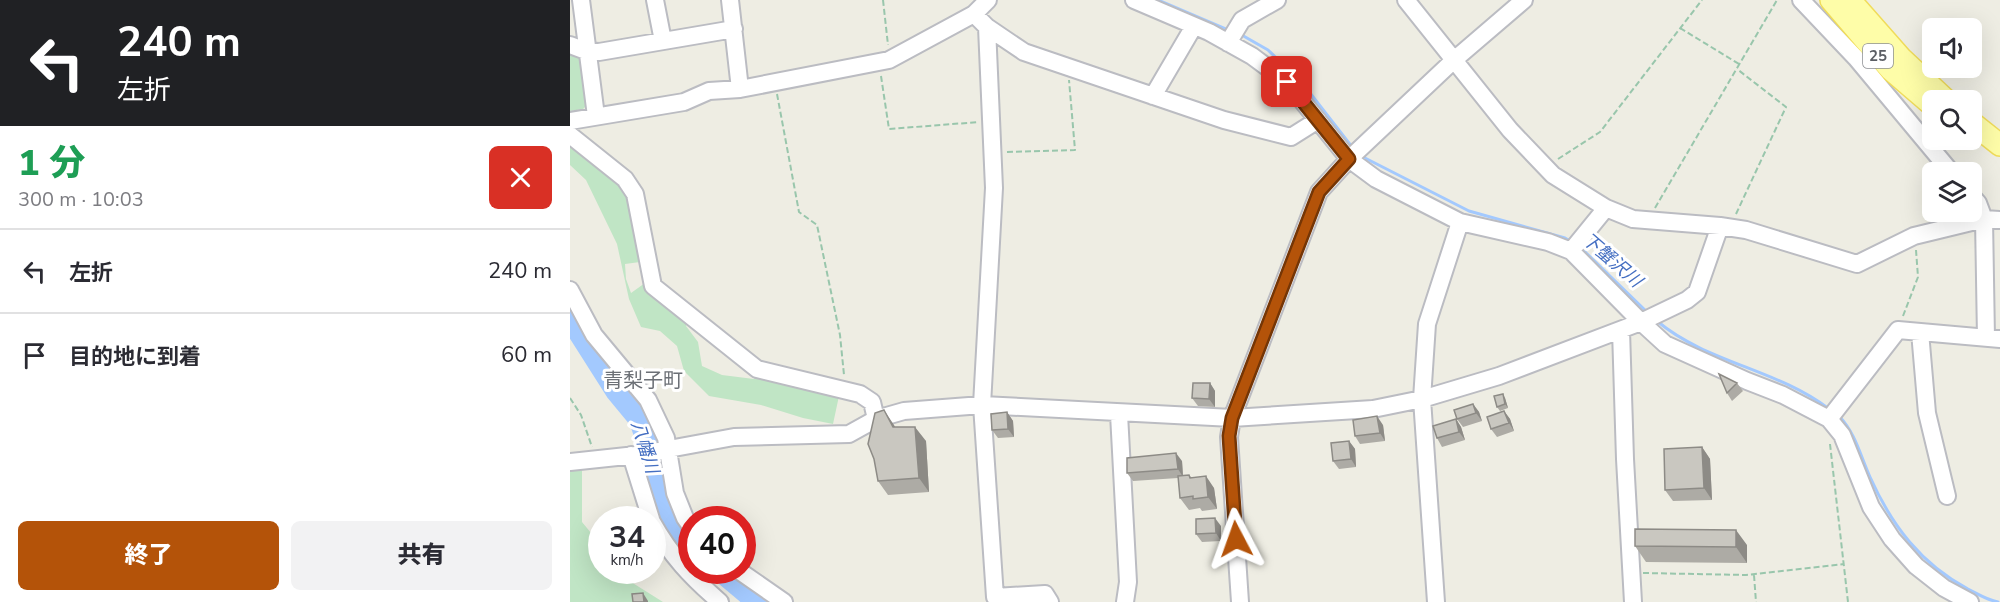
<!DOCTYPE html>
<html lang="ja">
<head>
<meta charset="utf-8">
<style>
  body { margin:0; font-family:"Nunito Sans","Noto Sans JP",sans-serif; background:#f2f2f3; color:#2b2b33; height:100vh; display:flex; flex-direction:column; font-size:22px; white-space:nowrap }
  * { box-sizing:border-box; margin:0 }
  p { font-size:20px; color:#7c7c81 }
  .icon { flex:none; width:33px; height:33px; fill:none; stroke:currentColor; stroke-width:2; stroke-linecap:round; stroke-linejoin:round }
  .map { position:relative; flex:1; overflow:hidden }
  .panel { display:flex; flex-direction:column; background:#fff; width:570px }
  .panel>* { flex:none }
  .banner { background:#202124; color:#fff; overflow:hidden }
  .buttons { position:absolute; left:1352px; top:18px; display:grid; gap:12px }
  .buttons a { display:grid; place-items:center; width:60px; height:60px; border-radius:9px; background:#fff; box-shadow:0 6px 24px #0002; font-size:30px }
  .speed { position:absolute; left:18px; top:506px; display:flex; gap:12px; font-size:30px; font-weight:700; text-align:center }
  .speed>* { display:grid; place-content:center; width:78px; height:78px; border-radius:50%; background:#fff; box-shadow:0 6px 24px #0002; line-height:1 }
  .speed small { font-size:15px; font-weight:400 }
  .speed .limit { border:9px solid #d22; background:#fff; color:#111 }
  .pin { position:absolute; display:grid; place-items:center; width:51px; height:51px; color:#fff; margin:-26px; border-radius:12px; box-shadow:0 3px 9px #0006 }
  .me { position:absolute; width:66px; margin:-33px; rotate:356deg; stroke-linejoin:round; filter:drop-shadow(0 0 4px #0008) }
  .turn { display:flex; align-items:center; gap:21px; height:126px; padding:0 18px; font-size:27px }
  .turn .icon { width:78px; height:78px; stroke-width:2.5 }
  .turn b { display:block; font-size:42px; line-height:51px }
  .round { display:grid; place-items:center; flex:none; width:63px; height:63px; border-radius:9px; background:#f2f2f3 }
  .overview { display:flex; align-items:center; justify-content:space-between; height:102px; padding:0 18px }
  h1 { font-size:36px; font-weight:800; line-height:45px; color:#1e9e55 }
  .button { display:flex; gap:12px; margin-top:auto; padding:12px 18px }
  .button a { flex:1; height:69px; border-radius:9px; background:#b45309; color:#fff; font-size:24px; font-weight:800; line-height:69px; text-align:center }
  .button a+a { background:#f2f2f3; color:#2b2b33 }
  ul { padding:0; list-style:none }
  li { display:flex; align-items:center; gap:18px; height:84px; padding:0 18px; border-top:2px solid #e1e1e2 }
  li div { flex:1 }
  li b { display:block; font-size:22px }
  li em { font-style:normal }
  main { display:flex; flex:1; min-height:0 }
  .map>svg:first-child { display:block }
  .green { fill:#c0e5c5 }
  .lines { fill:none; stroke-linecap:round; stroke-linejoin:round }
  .stream { stroke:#a3c9fe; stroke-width:3 }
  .river { stroke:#a3c9fe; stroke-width:20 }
  .minor-casing { stroke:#bbbcc2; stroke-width:20 }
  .major-casing { stroke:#f0dc5a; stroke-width:24 }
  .path { stroke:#99c6ac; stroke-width:2; stroke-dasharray:6 3; stroke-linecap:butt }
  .minor { stroke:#fff; stroke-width:16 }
  .major { stroke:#fefda8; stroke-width:21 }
  .wall { fill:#adaba5 }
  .shaded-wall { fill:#8d8b86 }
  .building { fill:#c9c7c0; stroke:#8d8b86; stroke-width:1.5 }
  .route-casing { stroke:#753606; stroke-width:15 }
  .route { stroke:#b45309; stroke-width:10 }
  .labels { text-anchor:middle; stroke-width:6; stroke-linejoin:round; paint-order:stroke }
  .shield { fill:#fff; stroke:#8c8e92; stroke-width:1.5 }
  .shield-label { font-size:15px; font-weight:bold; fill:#5b5e64 }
  .water-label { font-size:18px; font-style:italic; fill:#456fc2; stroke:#fff }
  .quarter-label { font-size:20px; fill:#6c7076; stroke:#fff }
</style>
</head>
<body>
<main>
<section class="panel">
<div class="banner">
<div class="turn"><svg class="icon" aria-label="left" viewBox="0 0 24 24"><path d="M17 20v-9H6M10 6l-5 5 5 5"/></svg><div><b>240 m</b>左折</div></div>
</div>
<div class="overview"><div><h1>1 分</h1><p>300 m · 10:03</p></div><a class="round" style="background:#d93025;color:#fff"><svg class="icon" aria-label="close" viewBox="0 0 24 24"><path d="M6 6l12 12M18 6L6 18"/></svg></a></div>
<ul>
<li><svg class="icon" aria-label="left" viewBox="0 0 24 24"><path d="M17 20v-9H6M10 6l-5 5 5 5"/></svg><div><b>左折</b></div><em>240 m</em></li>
<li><svg class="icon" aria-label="arrive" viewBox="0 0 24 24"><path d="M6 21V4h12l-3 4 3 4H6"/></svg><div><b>目的地に到着</b></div><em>60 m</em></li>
</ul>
<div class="button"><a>終了</a><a>共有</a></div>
</section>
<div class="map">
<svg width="1430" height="602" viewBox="0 0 1430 602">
  <rect width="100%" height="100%" fill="#eeede3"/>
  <path class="green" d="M0 50 7 53 12 59 18 104 13 109 0 111Z
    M0 143 46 181 61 200 70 262 55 264 56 279 61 293 75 283 119 320 116 326 128 342 132 366 152 375 184 379 187 374 228 388 269 396 263 424 233 418 191 405 139 396 114 371 107 346 90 331 71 327 59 299 47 244 16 180 0 165Z
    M12 468V522L31 545 32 570H47L50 575 93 602H0V469Z"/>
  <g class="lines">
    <path class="stream" d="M588 0 658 30
      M670 34 698 50 733 84 782 147
      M791 156 899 211 995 238 1000 241
      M1011 248 1077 312
      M1087 321C1137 363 1207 369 1259 409
      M1269 416C1286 434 1290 455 1300 477 1322 526 1351 564 1398 589 1408 594 1417 600 1428 602"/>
    <path class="river" d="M0 320 45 391 69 420 82 459 88 501 105 527 122 548
      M148 570 186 602"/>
    <g class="minor-casing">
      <path id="minor" d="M11 0 26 116
        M85 0 93 41
        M160 0 170 89
        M418 0 404 14 417 27 454 52 654 120 721 137 748 120
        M564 0 639 32 682 56 717 82 779 159 806 179 890 222 978 242 1001 251 1071 322 1095 344 1177 381 1213 395 1259 419 1272 435 1301 507 1322 539 1346 566 1374 588 1400 602
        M836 0 940 130 983 175 1036 208 1063 219 1150 226 1176 230 1287 264 1344 236 1414 219 1430 220
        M1231 0 1286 58 1381 172
        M417 27 424 188 412 405 425 597 475 594 480 602
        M658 43 672 20 707 0
        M0 45 16 51 29 52 164 29
        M583 96 624 26
        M0 121 114 102 139 91 170 89 319 60 404 14
        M0 135 55 179 65 194 83 286 187 369 290 394 302 402 306 419
        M1401 195 1408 203 1414 219 1416 338
        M1001 251 1036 208
        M0 290 24 335 78 400 96 438 105 493 115 518 122 528
        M1051 330 1055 459 1063 602
        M1350 332 1357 413 1377 496
        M549 414 558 582 555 602
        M1259 419 1328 330 1430 339
        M61 455 81 519
        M0 462 66 455 164 437 279 434 306 419 334 411 412 405 662 418 803 409 852 399 929 376 1071 322 1117 300 1127 292 1150 226
        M82 522C101 556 121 577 150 602
        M168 570 214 602
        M670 602 659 437 662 418 749 192 779 159 884 60 954 0
        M866 602 852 399 857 324 890 222"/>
    </g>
    <g class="major-casing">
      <path id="major" d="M1261 0 1320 69 1362 105
        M1280 0 1331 58 1376 100
        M1401 122 1430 145"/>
    </g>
    <path class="path" d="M313 0 318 45
      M1110 28 1169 64
      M311 76 319 129 409 122
      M207 94 229 212 247 225 270 335 274 375
      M437 152 505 150 499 80
      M988 159 1030 132 1132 0
      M1085 208 1207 0
      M1166 214 1216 107 1167 69
      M1333 316 1348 277 1346 250
      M0 398 11 415 22 447
      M1260 444 1278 602
      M1073 573 1176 575 1274 564
      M1184 575 1186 602"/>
    <use href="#minor" class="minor"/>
    <use href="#major" class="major"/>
  </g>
  <path class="wall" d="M640 383 645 391V407L628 406 622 398Z
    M1167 383 1173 391 1162 401 1157 393Z
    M935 398 938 408 930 411 927 407Z
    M903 404 909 412 912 421 893 427 887 419Z
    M934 411 940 419 944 431 927 437 921 429Z
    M437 412 443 421 444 437 428 438 422 430Z
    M886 419 891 427 895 440 872 447 867 438Z
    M813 425 815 441 790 444 785 436Z
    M325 427 356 441 359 492 318 495 308 481Z
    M779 441 785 449 786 467 769 469 763 461Z
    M1132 447 1140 459 1142 500 1103 501 1095 490Z
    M612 461 613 476 619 475 622 478 644 488 647 509 632 511 630 508 619 510 610 498 608 478 563 481 557 473Z
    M651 526V541L632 542 626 534Z
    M1177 545V563L1076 562 1065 546Z"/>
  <path class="shaded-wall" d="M640 383 645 391V407L639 399Z
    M933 394 935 398 938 408 935 404Z
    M903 404 909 412 912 421 906 413Z
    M314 410 324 425 333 442 323 427Z
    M934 411 940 419 944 431 939 423Z
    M437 412 443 421 444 437 438 429Z
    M807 416 813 425 815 441 810 433Z
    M886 419 891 427 895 440 889 432Z
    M345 427 356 441 359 492 349 478Z
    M779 441 785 449 786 467 781 459Z
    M1132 447 1140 459 1142 500 1134 488Z
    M606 453 612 461 613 477 608 469Z
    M636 476 644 488 647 509 638 497Z
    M645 518 651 526V541L646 533Z
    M1166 530 1177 545V563L1166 547Z
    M73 593 78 601V602H74Z"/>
  <path class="building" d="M1149 374 1167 383 1157 393Z
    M623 383H640L639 399 622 398Z
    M933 394 935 404 927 407 924 396Z
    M903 404 906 413 887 419 884 410Z
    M314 410 323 427H345L349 478 308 481 304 459 298 444 305 413Z
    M934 411 939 423 921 429 917 417Z
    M437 412 438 429 422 430 421 414Z
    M807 416 810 433 785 436 783 420Z
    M886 419 889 432 867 438 863 426Z
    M779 441 781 459 763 461 761 443Z
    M1132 447 1134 488 1095 490 1094 449Z
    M606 453 608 469 557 473V458Z
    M619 475 620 478 636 476 638 497 623 499V496L610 498 608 476Z
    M645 518 646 533 626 534V519Z
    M1065 529 1166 530V547L1065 546Z
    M73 593 74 602H63L62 594Z"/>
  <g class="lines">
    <g class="route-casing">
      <path id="route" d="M666 539 659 436 662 418 749 192 779 159 717 82"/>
    </g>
    <use href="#route" class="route"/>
  </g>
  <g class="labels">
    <rect class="shield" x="1293" y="44" width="30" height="24" rx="4.5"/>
    <g class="shield-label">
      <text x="1308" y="61">25</text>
    </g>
    <g class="water-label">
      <text transform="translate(1042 260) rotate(41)" y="6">下蟹沢川</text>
      <text transform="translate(75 447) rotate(73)" y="6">八幡川</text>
    </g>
    <g class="quarter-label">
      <text x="73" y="387">青梨子町</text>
    </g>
  </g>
</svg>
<div class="buttons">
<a><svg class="icon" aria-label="sound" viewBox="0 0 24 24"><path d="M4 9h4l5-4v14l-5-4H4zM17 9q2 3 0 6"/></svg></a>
<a><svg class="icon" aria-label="search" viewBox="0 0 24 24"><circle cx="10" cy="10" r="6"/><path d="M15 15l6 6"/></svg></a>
<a><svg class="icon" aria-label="layers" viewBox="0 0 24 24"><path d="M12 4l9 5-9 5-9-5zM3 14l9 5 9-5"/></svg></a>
</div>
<div class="speed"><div>34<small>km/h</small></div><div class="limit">40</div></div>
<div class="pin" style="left:717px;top:82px;background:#d93025"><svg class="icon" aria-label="arrive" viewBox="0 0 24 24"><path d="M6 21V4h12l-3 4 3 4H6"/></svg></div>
<svg class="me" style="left:666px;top:539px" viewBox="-20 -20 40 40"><path d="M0-17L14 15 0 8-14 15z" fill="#b45309" stroke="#fff" stroke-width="4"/></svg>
</div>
</main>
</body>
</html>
